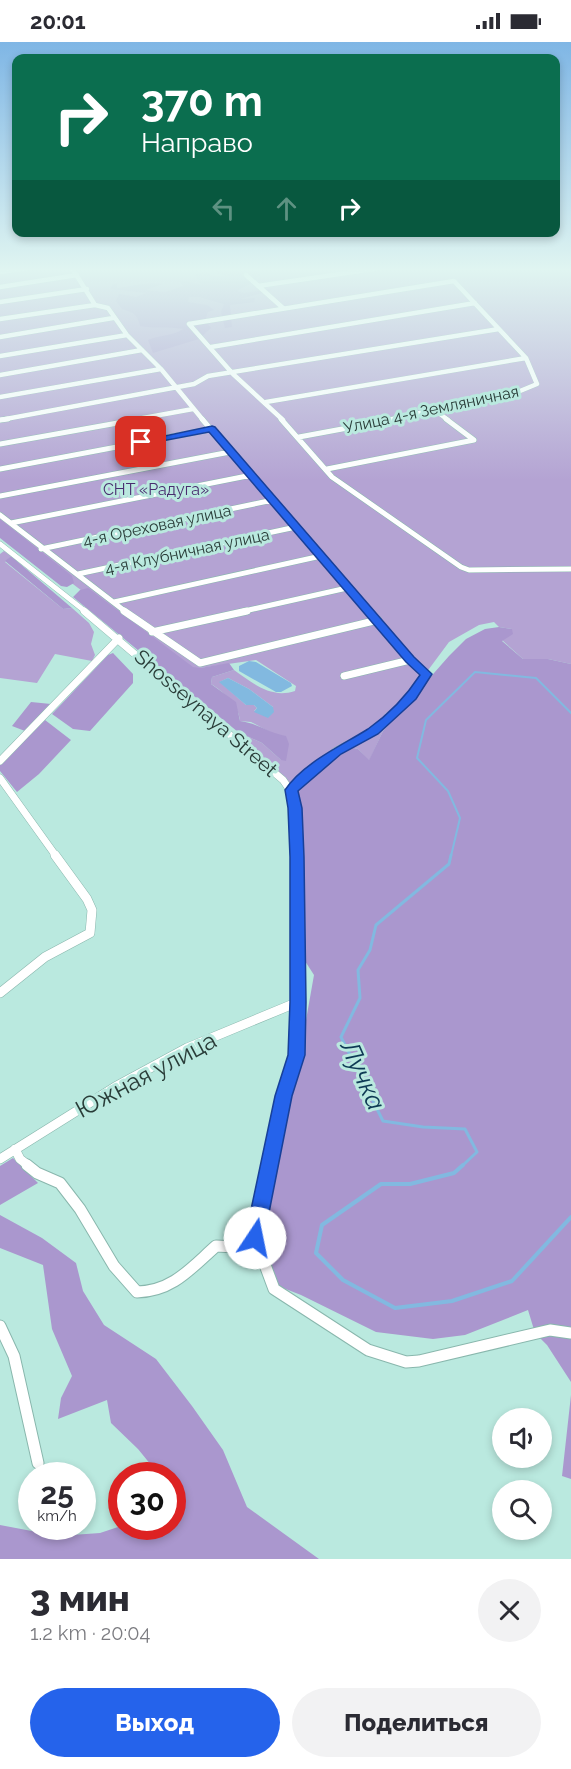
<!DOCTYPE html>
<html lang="ru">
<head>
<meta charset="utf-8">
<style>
  body { margin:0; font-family:Raleway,sans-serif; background:#f2f2f3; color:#2b2b33; height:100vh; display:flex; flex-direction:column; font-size:22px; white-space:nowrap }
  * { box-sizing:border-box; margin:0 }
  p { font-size:20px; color:#7c7c81 }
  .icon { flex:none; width:33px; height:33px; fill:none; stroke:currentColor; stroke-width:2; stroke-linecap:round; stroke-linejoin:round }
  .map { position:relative; height:1517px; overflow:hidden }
  .side { display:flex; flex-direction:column; background:#fff; flex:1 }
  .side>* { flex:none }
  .banner { position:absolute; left:12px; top:12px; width:548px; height:183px; border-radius:12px; box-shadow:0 3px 9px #0003; background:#0b6e4f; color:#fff; overflow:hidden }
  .controls { position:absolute; left:492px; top:1366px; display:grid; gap:12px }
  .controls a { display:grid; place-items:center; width:60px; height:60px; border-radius:50%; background:#fff; box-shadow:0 3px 9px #0003; font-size:30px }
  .speed { position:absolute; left:18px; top:1420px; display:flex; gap:12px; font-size:30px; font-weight:700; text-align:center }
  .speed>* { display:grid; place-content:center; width:78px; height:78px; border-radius:50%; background:#fff; box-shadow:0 3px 9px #0003; line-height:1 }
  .speed small { font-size:15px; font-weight:400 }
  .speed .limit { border:9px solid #d22; background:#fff; color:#111 }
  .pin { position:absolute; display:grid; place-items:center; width:51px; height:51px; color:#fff; margin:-26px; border-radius:12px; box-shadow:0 3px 9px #0006 }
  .me { position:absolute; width:66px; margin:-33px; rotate:11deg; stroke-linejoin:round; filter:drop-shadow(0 0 4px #0008) }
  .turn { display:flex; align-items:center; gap:21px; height:126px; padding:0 30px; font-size:27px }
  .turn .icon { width:78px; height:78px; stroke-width:2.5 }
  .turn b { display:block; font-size:42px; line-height:51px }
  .lanes { display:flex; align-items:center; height:57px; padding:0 30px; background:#0003; justify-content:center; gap:30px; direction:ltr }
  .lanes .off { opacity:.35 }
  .round { display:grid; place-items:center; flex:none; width:63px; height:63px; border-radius:32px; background:#f2f2f3 }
  .headline { display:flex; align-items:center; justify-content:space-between; height:102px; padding:0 30px }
  h1 { font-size:36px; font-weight:800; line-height:45px }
  .primary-button { display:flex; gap:12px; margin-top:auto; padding:12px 30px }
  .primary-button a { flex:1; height:69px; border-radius:36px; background:#2563eb; color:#fff; font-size:24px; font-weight:800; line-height:69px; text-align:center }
  .primary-button a+a { background:#f2f2f3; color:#2b2b33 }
  .status { display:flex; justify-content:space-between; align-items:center; height:42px; padding:0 30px; background:#fff; direction:ltr }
  .status svg { height:16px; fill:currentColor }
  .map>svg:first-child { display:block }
  .green { fill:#b4a3d3; fill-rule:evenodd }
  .forest { fill:#aa97ce }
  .water { fill:#82b9e0 }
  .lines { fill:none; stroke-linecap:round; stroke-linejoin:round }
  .stream-far2 { stroke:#82b9e0; stroke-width:2 }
  .stream-far1 { stroke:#82b9e0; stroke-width:3 }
  .stream { stroke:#82b9e0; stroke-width:4 }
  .street-far4-casing { stroke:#89b7ad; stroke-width:5 }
  .street-far3-casing { stroke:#89b7ad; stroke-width:6 }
  .street-far2-casing { stroke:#89b7ad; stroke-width:8 }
  .street-far1-casing { stroke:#89b7ad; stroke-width:10 }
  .street-casing { stroke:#89b7ad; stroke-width:13 }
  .street-far4 { stroke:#fff; stroke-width:4.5 }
  .street-far3 { stroke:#fff; stroke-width:5 }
  .street-far2 { stroke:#fff; stroke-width:7 }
  .street-far1 { stroke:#fff; stroke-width:9 }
  .street { stroke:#fff; stroke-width:11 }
  .route { fill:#2563eb; stroke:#184099; stroke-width:1.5 }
  .labels { text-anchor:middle; stroke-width:6; stroke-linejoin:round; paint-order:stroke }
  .far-street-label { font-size:16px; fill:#293c38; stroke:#bae9df }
  .far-park-label { font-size:16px; fill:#492d6f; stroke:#bae9df }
  .street-label { font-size:20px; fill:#293c38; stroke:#bae9df }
  .near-street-label { font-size:24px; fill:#293c38; stroke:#bae9df }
  .near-water-label { font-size:26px; font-style:italic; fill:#0d3954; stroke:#bae9df }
</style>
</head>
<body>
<div class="status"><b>20:01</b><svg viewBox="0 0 49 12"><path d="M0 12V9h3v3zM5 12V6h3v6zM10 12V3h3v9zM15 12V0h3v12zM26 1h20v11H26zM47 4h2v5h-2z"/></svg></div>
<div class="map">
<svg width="571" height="1517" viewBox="0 0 571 1517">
  <rect width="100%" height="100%" fill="#bae9df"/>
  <path class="green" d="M0 226H571V622L548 617H523L502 598 512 587 499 585 494 580 479 583 449 600 406 658 385 672 388 673 367 691 329 713 290 743 238 690 262 701 281 718 272 691 251 680 240 679C239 663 224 650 211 642L212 635 234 628C253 641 270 657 295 649L296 644 256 618 186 628 65 536 0 481ZM228 636 249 647 273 665 254 669 257 666 254 663H246L220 640Z
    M4 509 11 514 5 520 63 567 72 566 89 581 94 590 91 602 95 613 92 619 55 612 37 641 0 636V512Z
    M398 673 383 689 369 719 358 707 350 705Z"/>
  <path class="forest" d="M216 226H256L260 228V233L253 240 237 249 244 251 273 246 270 249 240 257 255 256 254 260 230 263 232 285 225 286 221 270 224 262 199 255H189L188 260 207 263 214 268 208 270 205 278 211 286 199 297 153 311 148 298C158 293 174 294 183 287 168 284 154 287 140 284 138 273 133 270 122 267L116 259 119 252 136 255 146 251 110 247 113 242 117 241V246L153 241 162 242 146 248 165 250 183 244 178 237 201 243 195 233 205 229 213 234H225L217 231Z
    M0 477 72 534 74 541 67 545 61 544 0 496Z
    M11 514 72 566 63 567 5 519Z
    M88 546 193 625 200 626 229 621 234 628 212 635 211 642 236 660 240 679C257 681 269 691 286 694L289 702 286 719 281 718 262 701 238 690 73 555 80 548Z
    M499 585 512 587 513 592 502 599 523 617H548L571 622V1340L547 1303 535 1291 528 1268 465 1293 433 1297 376 1290 301 1253 278 1244 268 1227 265 1195 267 1159 294 1046 314 933 305 919 302 863 303 787 296 750 325 721 350 705 358 707 369 718 383 689 449 614 466 597 485 587Z
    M113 611 133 632V641L90 689 73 687 52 672 108 613Z
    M31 660 51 662 25 689 12 684Z
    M45 678 71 698 39 732 17 750 0 729V723Z
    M13 1116 38 1141 0 1163V1124Z
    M0 1173 42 1196 76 1221 83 1249 104 1283 156 1317 192 1364 223 1408 247 1465 319 1517H0V1483L58 1494 100 1491 121 1484 172 1485V1434H160L138 1407 111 1381 107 1358 58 1377 61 1356 72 1334 52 1287 43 1223 0 1206Z
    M571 1353V1437L562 1434Z"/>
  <path class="water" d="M249 619 256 620 291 641 292 644 281 650H276L239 629V624Z
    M228 636 249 647 273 665 274 670 268 676 254 670 257 666 254 663H246L219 640Z"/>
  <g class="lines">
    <path class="stream-far2" d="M451 814 460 776 448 749 417 716 426 678 475 630 536 636 571 671"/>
    <path class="stream-far1" d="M451 813 449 822 376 883 370 908 358 928 360 956 341 995 383 1079 423 1085 465 1087 477 1110 462 1124"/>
    <path class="stream" d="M463 1123 454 1131 410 1142H381L322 1183 316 1211 343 1238 395 1266 452 1259 512 1239 571 1175"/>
    <g class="street-far4-casing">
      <path id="street-far4" d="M72 226 95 263 108 266 127 293 161 327 203 378
        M0 230 28 226
        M246 233 283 266
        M258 244 380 226
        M0 245 77 233
        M0 260 87 247
        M0 277 95 263
        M189 282 454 239 526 316 537 342 520 349 388 378
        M189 282 233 332 283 378
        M0 295 113 276
        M211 305 475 261
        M0 314 127 293
        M0 333 142 308
        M0 355 161 327
        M266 360 526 316
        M436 369 448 378
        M0 378 194 342 208 334 499 287
        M132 378 193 367"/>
    </g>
    <g class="street-far3-casing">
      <path id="street-far3" d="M202 377 347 546 370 570
        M281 377 332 435 461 525 469 528 571 527
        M0 378 8 377
        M299 395 396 377
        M0 402 140 377
        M0 427 212 387
        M327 427 474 398 446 377
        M0 454 230 410
        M0 473 126 570
        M11 481 252 433
        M0 502 86 570
        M41 507 273 458
        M78 532 296 485
        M114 560 321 514
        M240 570 347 546"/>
    </g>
    <g class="street-far2-casing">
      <path id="street-far2" d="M84 569 283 738C300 759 295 788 296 814
        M124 569 200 621 378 578
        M152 590 247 569
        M344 634 410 618
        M0 719 119 596
        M0 736 56 814
        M291 748 336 709 374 689 412 655 426 632 410 618 369 569"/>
    </g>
    <g class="street-far1-casing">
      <path id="street-far1" d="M0 951 45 915 90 891 92 868 87 857 55 813
        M15 1107 20 1117 29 1124
        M0 1117 115 1045 187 1006 298 960
        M269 1124 283 1054 296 1013 298 960 296 813"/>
    </g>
    <g class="street-casing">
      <path id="street" d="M27 1123 37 1131 60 1141 80 1167 114 1224 137 1250C173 1249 191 1226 216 1204L236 1205 261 1212
        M269 1123 255 1196 274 1247 368 1308 406 1320 419 1319 550 1288 571 1291
        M0 1284 14 1314 38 1421"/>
    </g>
    <use href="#street-far4" class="street-far4"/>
    <use href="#street-far3" class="street-far3"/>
    <use href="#street-far2" class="street-far2"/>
    <use href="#street-far1" class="street-far1"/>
    <use href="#street" class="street"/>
  </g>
  <linearGradient id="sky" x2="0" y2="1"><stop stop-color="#7fb6e5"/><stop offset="0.52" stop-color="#e0f5f1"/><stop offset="1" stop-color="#e0f5f1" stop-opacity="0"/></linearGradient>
  <rect width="571" height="438" fill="url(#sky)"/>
  <path class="route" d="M212 384 215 385 414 615 432 632 416 657 378 692 341 712 298 749 302 766 304 815 306 960 305 1013 292 1054 264 1196 261 1203 255 1206 248 1203 245 1196 275 1054 288 1013 290 960V815L288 766 285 748C303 721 341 704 368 687 388 673 407 653 420 633L406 620 209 390 141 403 136 400Z"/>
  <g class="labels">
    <g class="far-street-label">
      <text transform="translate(431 367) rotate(-12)" y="6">Улица 4-я Земляничная</text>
      <text transform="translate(157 483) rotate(-12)" y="6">4-я Ореховая улица</text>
      <text transform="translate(187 509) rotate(-12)" y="6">4-я Клубничная улица</text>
    </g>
    <g class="far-park-label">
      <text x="156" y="453">СНТ «Радуга»</text>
    </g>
    <g class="street-label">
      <text transform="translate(206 671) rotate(41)" y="7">Shosseynaya Street</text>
    </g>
    <g class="near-street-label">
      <text transform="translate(146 1033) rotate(-28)" y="8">Южная улица</text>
    </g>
    <g class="near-water-label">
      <text transform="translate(363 1033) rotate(66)" y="9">Лучка</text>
    </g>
  </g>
</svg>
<div class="controls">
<a><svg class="icon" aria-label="sound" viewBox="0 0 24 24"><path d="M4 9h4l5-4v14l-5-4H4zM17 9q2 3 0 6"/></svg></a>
<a><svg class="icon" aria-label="search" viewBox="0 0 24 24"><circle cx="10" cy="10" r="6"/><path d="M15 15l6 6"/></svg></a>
</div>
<div class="speed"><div>25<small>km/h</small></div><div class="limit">30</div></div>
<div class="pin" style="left:141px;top:400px;background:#d93025"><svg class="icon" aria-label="arrive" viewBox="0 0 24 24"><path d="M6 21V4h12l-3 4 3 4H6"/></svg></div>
<svg class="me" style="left:255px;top:1196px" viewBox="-20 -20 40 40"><circle r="19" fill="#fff"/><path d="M0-13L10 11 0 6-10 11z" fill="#2563eb"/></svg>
<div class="banner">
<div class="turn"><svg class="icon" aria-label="right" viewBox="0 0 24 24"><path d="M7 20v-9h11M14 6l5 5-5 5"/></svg><div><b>370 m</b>Направо</div></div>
<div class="lanes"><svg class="icon off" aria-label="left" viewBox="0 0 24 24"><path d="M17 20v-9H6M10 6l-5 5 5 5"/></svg><svg class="icon off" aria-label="ahead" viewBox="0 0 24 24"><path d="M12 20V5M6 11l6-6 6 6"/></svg><svg class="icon" aria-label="right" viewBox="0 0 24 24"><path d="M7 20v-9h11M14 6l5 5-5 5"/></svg></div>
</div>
</div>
<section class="side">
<div class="headline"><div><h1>3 мин</h1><p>1.2 km · 20:04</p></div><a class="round"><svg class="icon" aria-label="close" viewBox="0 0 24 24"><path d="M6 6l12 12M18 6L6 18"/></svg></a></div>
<div class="primary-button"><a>Выход</a><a>Поделиться</a></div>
</section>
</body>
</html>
